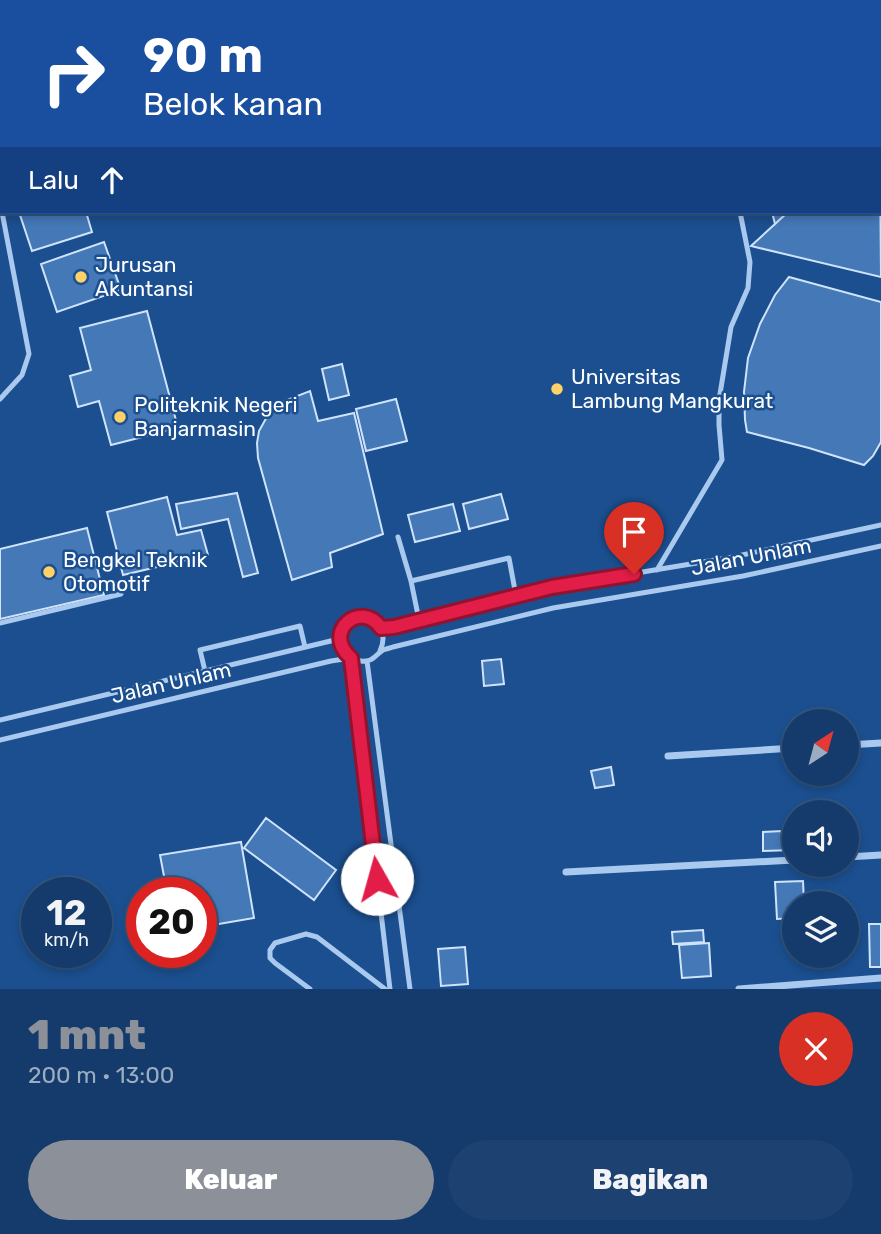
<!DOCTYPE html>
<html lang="id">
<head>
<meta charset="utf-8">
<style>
  body { margin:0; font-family:Rubik,sans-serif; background:#1d4271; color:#f1f3f6; height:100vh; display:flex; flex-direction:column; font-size:26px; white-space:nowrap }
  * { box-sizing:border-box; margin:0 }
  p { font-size:23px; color:#9dadc1 }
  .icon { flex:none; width:38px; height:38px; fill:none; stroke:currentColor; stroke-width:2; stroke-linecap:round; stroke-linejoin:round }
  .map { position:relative; height:989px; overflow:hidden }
  .details { display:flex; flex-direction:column; background:#143b6b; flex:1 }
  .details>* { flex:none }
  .top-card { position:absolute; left:0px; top:0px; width:882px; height:214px; box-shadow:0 4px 10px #0003,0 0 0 2px #33557e; background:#1a4fa0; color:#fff; overflow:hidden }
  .needle { width:46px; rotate:36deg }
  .controls { position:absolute; left:782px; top:709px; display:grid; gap:14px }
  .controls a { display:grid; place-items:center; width:77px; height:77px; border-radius:50%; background:#143b6b; box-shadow:0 4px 10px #0003,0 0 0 2px #33557e; font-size:35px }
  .speed { position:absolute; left:21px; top:877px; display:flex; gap:14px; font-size:35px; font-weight:700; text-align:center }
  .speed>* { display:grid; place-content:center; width:91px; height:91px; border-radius:50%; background:#143b6b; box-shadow:0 4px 10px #0003,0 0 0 2px #33557e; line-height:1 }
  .speed small { font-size:18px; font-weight:400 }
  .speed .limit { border:10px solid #d22; background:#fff; color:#111 }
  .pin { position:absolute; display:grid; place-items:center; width:60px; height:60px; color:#fff; margin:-72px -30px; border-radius:50% 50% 50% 0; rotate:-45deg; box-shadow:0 0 7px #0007 }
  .pin .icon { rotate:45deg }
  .me { position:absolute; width:77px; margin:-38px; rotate:353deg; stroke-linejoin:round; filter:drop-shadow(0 0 5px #0008) }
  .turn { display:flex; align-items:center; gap:24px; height:147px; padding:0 28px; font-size:32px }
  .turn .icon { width:91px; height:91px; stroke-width:2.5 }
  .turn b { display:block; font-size:49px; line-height:60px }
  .then { display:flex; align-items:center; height:66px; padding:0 28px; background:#0003; gap:14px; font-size:26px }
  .round { display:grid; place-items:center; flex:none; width:74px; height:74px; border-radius:37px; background:#1d4271 }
  .overview { display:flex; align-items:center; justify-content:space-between; height:119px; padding:0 28px }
  h1 { font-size:42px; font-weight:800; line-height:52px; color:#8c9099 }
  .button { display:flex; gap:14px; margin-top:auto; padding:14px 28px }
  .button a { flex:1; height:80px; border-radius:42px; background:#8c9099; color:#fff; font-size:28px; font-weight:800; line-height:80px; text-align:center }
  .button a+a { background:#1d4271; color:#f1f3f6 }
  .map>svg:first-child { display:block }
  .building { fill:#4478b7; stroke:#cfe3fa; stroke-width:2 }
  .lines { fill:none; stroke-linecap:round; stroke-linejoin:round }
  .lane { stroke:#a9c9ee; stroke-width:5 }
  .street { stroke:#a9c9ee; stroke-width:7 }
  .route-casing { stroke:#92132f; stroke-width:18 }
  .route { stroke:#e11d48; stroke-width:12 }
  .poi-dot { fill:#ffd166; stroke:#1b4f8f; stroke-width:2.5 }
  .labels { text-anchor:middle; stroke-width:5; stroke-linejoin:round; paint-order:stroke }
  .poi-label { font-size:21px; fill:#fff; stroke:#1b4f8f; text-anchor:start }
  .street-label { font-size:21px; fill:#fff; stroke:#1b4f8f }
</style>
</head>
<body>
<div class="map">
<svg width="881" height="989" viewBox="0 0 881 989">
  <rect width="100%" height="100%" fill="#1b4f8f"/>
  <path class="building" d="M0 101 2 105V149L0 150Z
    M880 163 881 277 751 246 788 212H880Z
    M19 212H86L92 232 32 251Z
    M772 212H788L775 224Z
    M104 242 121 290 57 312 41 264Z
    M789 277 881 302V442L873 456 864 465 809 448 747 432 745 420 744 392 748 358 760 324 775 295Z
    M147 311 178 428 111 445 99 401 78 407 70 376 91 370 80 328Z
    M342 364 349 395 329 400 322 369Z
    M310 391 318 421 354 413 383 534 330 553 332 567 292 580 258 458 257 443 259 431 269 413 279 403Z
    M396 399 407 441 366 451 356 409Z
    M237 493 258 573 243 577 228 519 181 529 176 504Z
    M501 494 508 519 469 529 463 504Z
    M167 497 177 535 201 530 208 555 123 575 107 512Z
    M453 504 460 531 415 542 408 515Z
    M87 528 104 595 0 619V549Z
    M501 659 504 684 484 686 482 661Z
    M611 767 614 785 595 788 591 771Z
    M266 818 336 870 314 900 244 848Z
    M782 831V839H792L793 850 763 851V832Z
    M241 842 254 918 201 927V892H167L160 855Z
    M803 881 804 903H794V918L777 919 775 882Z
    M74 884 77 892H50Z
    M869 924H881V967H870Z
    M703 930 704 942 673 944 672 932Z
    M709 943 711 976 682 978 679 945Z
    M465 947 468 984 441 986 438 949Z
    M96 948 98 953 61 966 56 952H96Z"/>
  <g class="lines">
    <path class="lane" d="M865 0 866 2
      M726 2 728 0
      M880 24 881 25
      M0 200 2 209
      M0 399 22 375 29 354 2 212
      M398 537 411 581 419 620
      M657 570 722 460 719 425V400L731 327 748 288 750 262 740 212
      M411 581 509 558 516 596
      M0 623 121 594
      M381 629 394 627 552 587 733 557 881 525
      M380 651C395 618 349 603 340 633 338 640 340 648 345 653 351 660 361 663 370 660 375 658 378 653 383 650 386 649 390 648 393 647L553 608 743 576 881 546
      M367 661 410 989
      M205 671 200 650 300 626 305 647
      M0 720 339 639
      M0 740 331 661 351 658 390 989
      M310 989 275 963 270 958V950L275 943 306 934 317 937 385 989"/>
    <path class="street" d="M847 745 881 743
      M668 756 794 748
      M847 857 881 855
      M566 872 794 860
      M739 989 881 978"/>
  </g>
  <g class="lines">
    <g class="route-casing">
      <path id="route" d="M377 879 351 658C321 632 361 599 381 628L394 627 552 587 634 574"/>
    </g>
    <use href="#route" class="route"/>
  </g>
  <g class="poi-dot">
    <circle cx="81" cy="277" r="7"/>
    <circle cx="557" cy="389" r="7"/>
    <circle cx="120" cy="417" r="7"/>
    <circle cx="49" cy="572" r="7"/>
  </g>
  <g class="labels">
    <g class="poi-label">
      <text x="95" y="272">Jurusan<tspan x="95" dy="24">Akuntansi</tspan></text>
      <text x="571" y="384">Universitas<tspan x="571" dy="24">Lambung Mangkurat</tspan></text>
      <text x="134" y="412">Politeknik Negeri<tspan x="134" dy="24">Banjarmasin</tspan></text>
      <text x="63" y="567">Bengkel Teknik<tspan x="63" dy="24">Otomotif</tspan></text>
    </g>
    <g class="street-label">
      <text transform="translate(751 557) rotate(-11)" y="7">Jalan Unlam</text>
      <text transform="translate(171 683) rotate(-13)" y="7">Jalan Unlam</text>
    </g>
  </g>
</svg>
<div class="controls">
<a><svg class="needle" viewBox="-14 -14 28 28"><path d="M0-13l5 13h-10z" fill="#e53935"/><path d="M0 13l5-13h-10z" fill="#9dadc1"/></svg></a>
<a><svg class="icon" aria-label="sound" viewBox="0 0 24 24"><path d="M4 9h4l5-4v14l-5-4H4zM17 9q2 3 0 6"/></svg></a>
<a><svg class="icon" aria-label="layers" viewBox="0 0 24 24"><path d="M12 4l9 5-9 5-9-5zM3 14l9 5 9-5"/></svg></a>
</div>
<div class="speed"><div>12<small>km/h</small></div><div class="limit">20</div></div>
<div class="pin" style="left:634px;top:574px;background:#d93025"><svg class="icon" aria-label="arrive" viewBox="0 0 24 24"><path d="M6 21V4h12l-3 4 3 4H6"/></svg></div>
<svg class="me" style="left:377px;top:879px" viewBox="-20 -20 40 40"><circle r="19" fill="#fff"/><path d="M0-13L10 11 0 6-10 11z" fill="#e11d48"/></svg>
<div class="top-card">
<div class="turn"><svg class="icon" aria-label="right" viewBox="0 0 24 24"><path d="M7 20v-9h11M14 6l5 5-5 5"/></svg><div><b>90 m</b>Belok kanan</div></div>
<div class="then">Lalu<svg class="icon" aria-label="ahead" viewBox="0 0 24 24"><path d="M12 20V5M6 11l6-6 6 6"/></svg></div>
</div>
</div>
<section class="details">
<div class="overview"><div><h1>1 mnt</h1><p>200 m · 13:00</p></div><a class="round" style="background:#d93025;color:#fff"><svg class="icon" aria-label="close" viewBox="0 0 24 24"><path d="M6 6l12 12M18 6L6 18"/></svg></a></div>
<div class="button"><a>Keluar</a><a>Bagikan</a></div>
</section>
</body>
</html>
